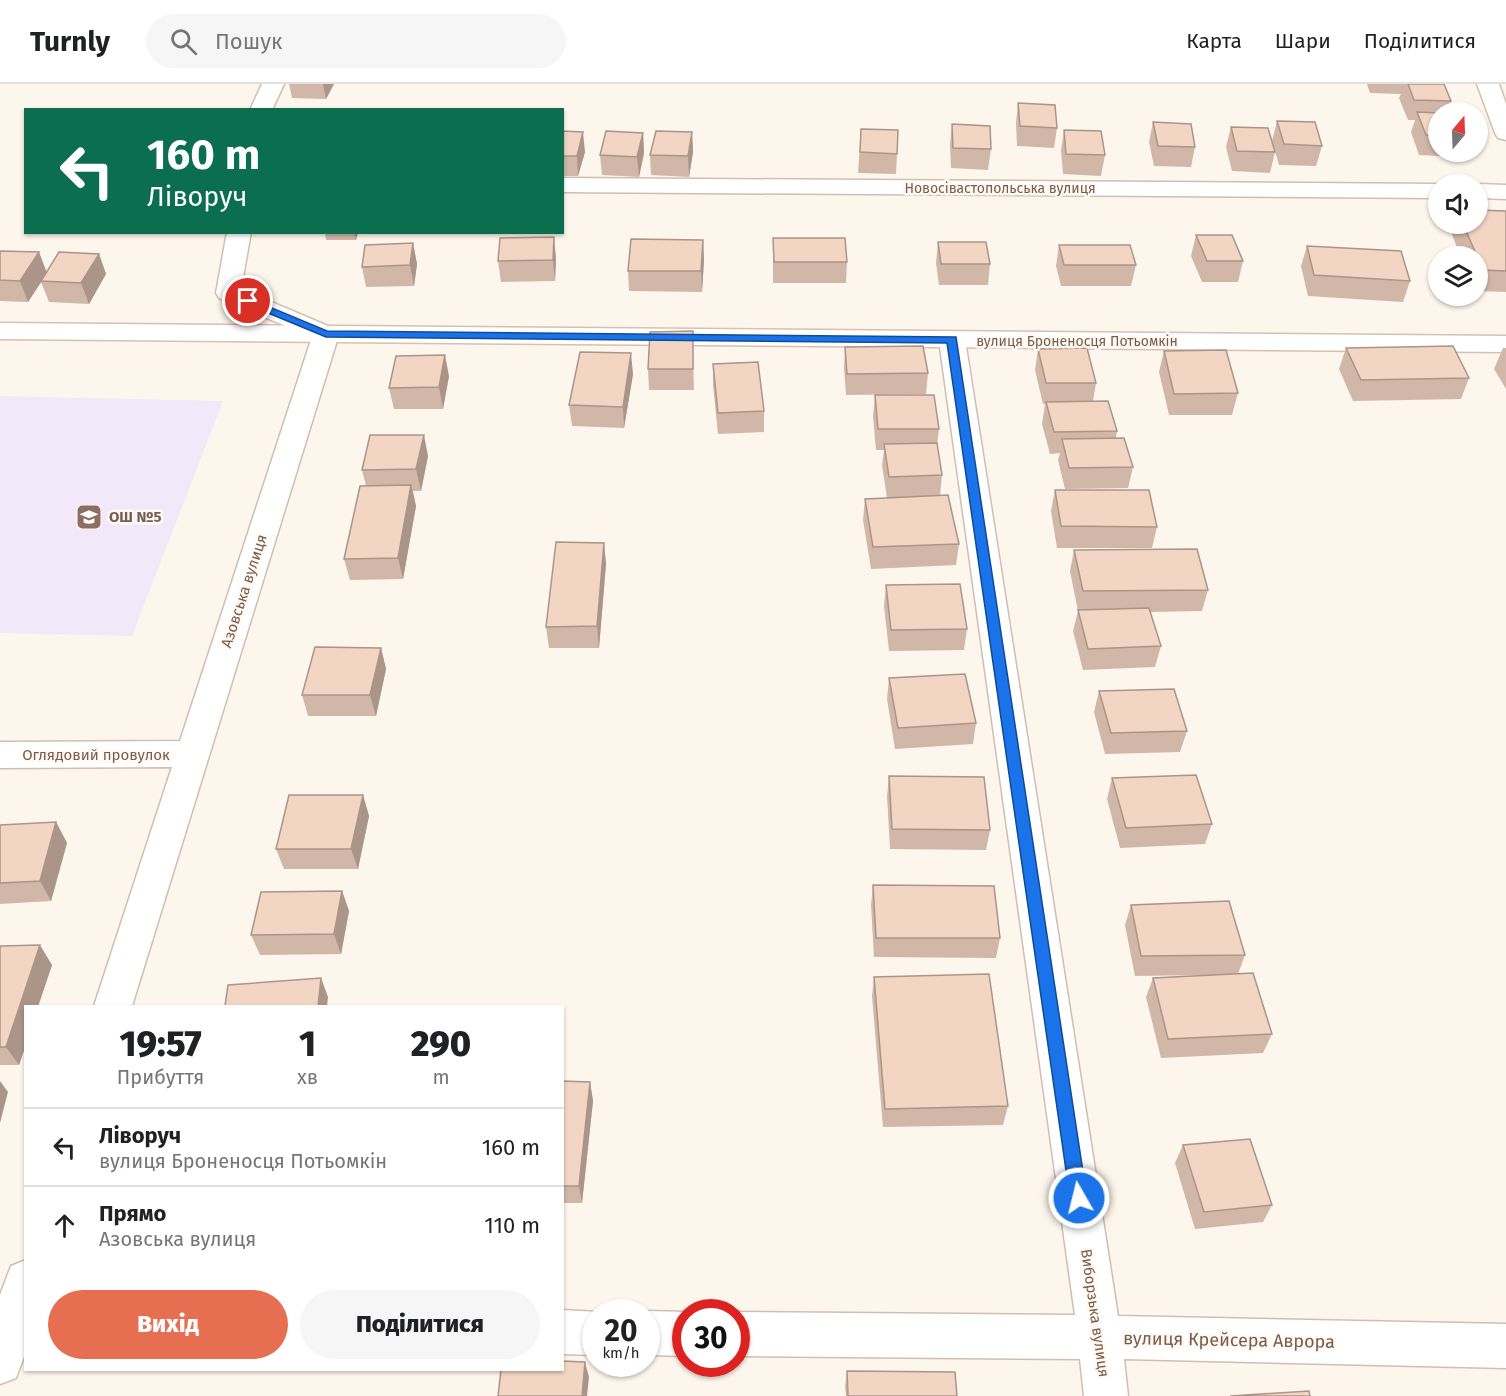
<!DOCTYPE html>
<html lang="uk">
<head>
<meta charset="utf-8">
<style>
  body { margin:0; font-family:"Fira Sans",sans-serif; background:#f6f6f6; color:#202124; height:100vh; display:flex; flex-direction:column; font-size:22px; white-space:nowrap }
  * { box-sizing:border-box; margin:0 }
  p { font-size:20px; color:#757577 }
  .icon { flex:none; width:33px; height:33px; fill:none; stroke:currentColor; stroke-width:2; stroke-linecap:round; stroke-linejoin:round }
  .map { position:relative; flex:1; overflow:hidden }
  .side { position:absolute; left:24px; top:921px; width:540px; height:366px; display:flex; flex-direction:column; background:#fff; border-radius:0px; box-shadow:0 2px 4px #0004 }
  .side>* { flex:none }
  .top-card { position:absolute; left:24px; top:24px; width:540px; height:126px; border-radius:0px; box-shadow:0 2px 4px #0004; background:#0b6e4f; color:#fff; overflow:hidden }
  .needle { width:39px; rotate:19deg }
  .controls { position:absolute; left:1428px; top:18px; display:grid; gap:12px }
  .controls a { display:grid; place-items:center; width:60px; height:60px; border-radius:50%; background:#fff; box-shadow:0 2px 4px #0004; font-size:30px }
  .speed { position:absolute; left:582px; top:1215px; display:flex; gap:12px; font-size:30px; font-weight:700; text-align:center }
  .speed>* { display:grid; place-content:center; width:78px; height:78px; border-radius:50%; background:#fff; box-shadow:0 2px 4px #0004; line-height:1 }
  .speed small { font-size:15px; font-weight:400 }
  .speed .limit { border:9px solid #d22; background:#fff; color:#111 }
  .pin { position:absolute; display:grid; place-items:center; width:51px; height:51px; color:#fff; margin:-26px; border:3px solid #fff; border-radius:50%; box-shadow:0 2px 6px #0007 }
  .me { position:absolute; width:66px; margin:-33px; rotate:352deg; stroke-linejoin:round; filter:drop-shadow(0 0 4px #0008) }
  .turn { display:flex; align-items:center; gap:21px; height:126px; padding:0 24px; font-size:27px }
  .turn .icon { width:78px; height:78px; stroke-width:2.5 }
  .turn b { display:block; font-size:42px; line-height:51px }
  .eta { display:flex; justify-content:space-evenly; align-items:center; height:102px; text-align:center }
  .eta b { font-size:36px; font-weight:800; line-height:42px }
  .button { display:flex; gap:12px; margin-top:auto; padding:12px 24px }
  .button a { flex:1; height:69px; border-radius:36px; background:#e76f51; color:#fff; font-size:24px; font-weight:800; line-height:69px; text-align:center }
  .button a+a { background:#f6f6f6; color:#202124 }
  ul { padding:0; list-style:none }
  li { display:flex; align-items:center; gap:18px; height:78px; padding:0 24px; border-top:2px solid #e0e0e0 }
  li div { flex:1 }
  li b { display:block; font-size:22px }
  li em { font-style:normal }
  header { display:flex; align-items:center; gap:36px; box-sizing:border-box; height:84px; padding:0 30px; background:#fff; border-bottom:2px solid #e0e0e0 }
  header strong { font-size:28px }
  nav { display:flex; gap:33px; margin-inline-start:auto; font-size:21px }
  .search { width:420px; height:54px; background:#f6f6f6; display:flex; align-items:center; gap:15px; box-sizing:border-box; padding:0 21px; border-radius:33px; color:#757577; font-size:22px }
  .map>svg:first-child { display:block }
  .education { fill:#f3e8fa }
  .lines { fill:none; stroke-linecap:round; stroke-linejoin:round }
  .street-casing { stroke:#d1beb0; stroke-width:3 }
  .secondary-casing { stroke:#d6c0b0; stroke-width:3 }
  .street { fill:#fff; fill-rule:evenodd }
  .secondary { fill:#fff; fill-rule:evenodd }
  .wall { fill:#d1b7a8 }
  .shaded-wall { fill:#aa9588 }
  .building { fill:#f3d5c3; stroke:#aa9588; stroke-width:1.5 }
  .route { fill:#1a73e8; stroke:#114b97; stroke-width:1.5 }
  .labels { text-anchor:middle; stroke-width:5; stroke-linejoin:round; paint-order:stroke }
  .far-street-label { font-size:14px; fill:#7a5c4d; stroke:#fffaf3 }
  .education-label { font-size:15px; font-weight:bold; fill:#785e54; stroke:#fffaf3; text-anchor:start }
  .street-label { font-size:15px; fill:#7a5c4d; stroke:#fffaf3 }
  .near-street-label { font-size:18px; fill:#7a5c4d; stroke:#fffaf3 }
</style>
</head>
<body>
<header>
<strong>Turnly</strong>
<div class="search"><svg class="icon" aria-label="search" viewBox="0 0 24 24"><circle cx="10" cy="10" r="6"/><path d="M15 15l6 6"/></svg>Пошук</div>
<nav><a>Карта</a><a>Шари</a><a>Поділитися</a></nav>
</header>
<div class="map">
<svg width="1506" height="1312" viewBox="0 0 1506 1312">
  <rect width="100%" height="100%" fill="#fdf6ec"/>
  <path class="education" d="M0 312 223 317 132 552 0 549Z"/>
  <g class="lines">
    <g class="street-casing">
      <path id="street" d="M262 0H284L272 26H250Z
        M1477 0H1499L1506 20V56L1498 54 1495 49Z
        M562 94 1438 100H1440L1438 114 562 108Z
        M1476 100H1478L1506 101V115L1478 114Z
        M227 148H251L241 205 335 245 339 250 132 922H94L172 683 0 684V658L180 657 312 253 219 214 216 209Z
        M952 248 961 251 965 256 1118 1232 1506 1240V1284L1124 1275 1128 1312H1084L1080 1275 736 1272V1228L1075 1231 939 256 943 251Z
        M26 1176V1267L16 1294 0 1300V1211L11 1182Z
        M562 1226 599 1228H596V1271L562 1270Z
        M646 1227 687 1228 686 1272 646 1271V1228H643Z"/>
    </g>
    <g class="secondary-casing">
      <path id="secondary" d="M0 239 1506 252V268L0 255Z"/>
    </g>
    <use href="#street" class="street"/>
    <use href="#secondary" class="secondary"/>
  </g>
  <path class="wall" d="M289 0H334L326 15 292 14Z
    M1367 0H1444L1451 17 1447 28H1438V68H1459L1457 73 1419 71 1411 48 1415 36H1408L1399 14 1401 10 1370 9Z
    M1018 19 1057 44 1054 64 1017 62 1016 39Z
    M1277 37 1322 62 1316 82 1279 81 1272 57Z
    M1153 38 1195 63 1191 83 1154 82 1149 58Z
    M952 40 991 65 988 86 951 84 950 60Z
    M1231 43 1275 68 1270 89 1232 87 1226 63Z
    M861 45 897 70 896 90 858 89Z
    M1064 46 1105 71 1101 92 1063 90 1061 66Z
    M562 47 585 68 578 92H562Z
    M692 48 693 68 689 93 651 91 650 71Z
    M643 49 644 69 639 93 602 91 600 71Z
    M1506 127V208L1478 207V172H1460L1450 145 1452 140H1478Z
    M325 148H358L356 156H326Z
    M1196 151 1243 177 1238 198H1202L1191 172Z
    M773 154 847 178 846 199H773Z
    M703 156 704 176 702 208 629 207 628 187Z
    M938 158 990 180 988 201H939L936 179Z
    M413 159 417 180 414 202 366 203 362 183Z
    M1059 161 1136 181 1131 202H1061L1056 182Z
    M1307 162 1410 197 1403 218 1308 212 1301 182Z
    M0 167 46 188 99 170 106 190 89 220 49 218 41 198 28 218 0 217Z
    M556 174 555 197 501 198 498 177Z
    M845 263 928 289 926 310 846 311 844 284Z
    M1346 264 1469 294 1461 315 1353 317 1339 285Z
    M1503 264H1506V305L1494 285Z
    M1038 265 1096 299 1093 317 1117 347 1116 354 1133 383 1128 404 1065 405 1058 376 1060 369 1050 370 1042 340 1045 320H1043L1035 286Z
    M1164 267 1238 309 1232 331H1169L1159 288Z
    M693 268 694 306H649L648 285Z
    M713 280 764 327V348L718 350 713 301Z
    M633 290 624 344 572 342 569 321Z
    M449 292 443 325H394L389 304Z
    M875 311 939 345 937 361 942 391 940 412 959 460 956 481 871 485 863 436 865 415 887 414 882 381 884 366H876L873 332Z
    M428 372 421 407H413L416 422 403 495 350 496 344 475 366 402 362 386Z
    M1055 406 1157 443 1152 464H1057L1051 427Z
    M604 459 606 480 599 564H549L546 543Z
    M1074 466 1208 506 1202 527 1150 528 1161 562 1155 583 1083 586 1073 547 1078 527 1070 487Z
    M886 501 967 545 964 566 889 567 884 522Z
    M381 564 386 585 376 632H308L302 611Z
    M889 594 976 639 973 660 895 665 887 615Z
    M1099 607 1187 647 1180 668 1105 670 1094 628Z
    M889 692 990 746 986 766 890 765 887 712Z
    M1112 694 1212 740 1205 760 1120 764 1107 715Z
    M363 711 369 732 358 785H284L276 765Z
    M56 738 67 759 51 817 0 820V741Z
    M873 801 1000 854 996 874 874 873 871 821Z
    M342 807 349 827 341 870 260 871 251 851Z
    M1131 821 1245 871 1238 890 1272 950 1263 969 1161 974 1146 913 1153 894 1206 891 1135 892 1125 841Z
    M0 862 52 881 19 981H0Z
    M874 893 1008 1022 1003 1041 883 1043 872 912Z
    M562 997 590 998 593 1017 582 1119H562Z
    M1183 1061 1272 1121 1263 1138 1195 1145 1175 1079Z
    M847 1287 957 1312H846L845 1303Z"/>
  <path class="shaded-wall" d="M323 0H334L326 15Z
    M583 48 585 68 578 92 577 72Z
    M692 48 693 68 689 93 688 72Z
    M643 49 644 69 639 93 637 73Z
    M354 148H358L356 156Z
    M554 153 556 174 555 197 553 176Z
    M703 156 704 176 702 208 701 187Z
    M413 159 417 180 414 202 410 181Z
    M39 168 47 189 28 218 20 197Z
    M99 170 106 190 89 220 81 199Z
    M631 269 633 290 624 344 623 323Z
    M445 271 449 292 443 325 439 303Z
    M424 351 428 372 421 407 416 385Z
    M411 401 416 422 403 495 398 474Z
    M604 459 606 480 599 564 597 542Z
    M381 564 386 585 376 632 370 611Z
    M363 711 369 732 358 785 351 765Z
    M56 738 67 759 51 817 40 797Z
    M342 807 349 827 341 870 334 850Z
    M40 861 52 881 38 922H26V961L19 981 6 963Z
    M321 894 328 913 327 922H318Z
    M0 997 8 1008 0 1039Z
    M590 998 593 1017 582 1119 579 1102Z
    M585 1278 589 1293 587 1312H582Z"/>
  <path class="building" d="M1408 0H1444L1451 17 1414 16Z
    M1018 19 1055 21 1057 44 1020 42Z
    M1417 28 1438 29V52L1426 51Z
    M1277 37 1315 38 1322 62 1284 60Z
    M1153 38 1191 40 1195 63 1158 62Z
    M952 40 990 42 991 65 953 64Z
    M1231 43 1268 44 1275 68 1237 67Z
    M861 45 898 46 897 70 860 68Z
    M1064 46 1101 47 1105 71 1066 70Z
    M562 47 583 48 577 72H562Z
    M606 47 643 49 637 73 600 71Z
    M656 47 692 48 688 72 650 71Z
    M1478 126 1506 127V187L1482 186 1478 175V172H1477L1463 140H1478Z
    M1196 151H1232L1243 177H1207Z
    M554 153 553 176 498 177 500 154Z
    M773 154H845L847 178H774Z
    M631 155 703 156 701 187H628Z
    M938 158H986L990 180H941Z
    M413 159 410 181 362 183 365 161Z
    M1059 161H1130L1136 181H1064Z
    M1307 162 1401 167 1410 197 1314 191Z
    M0 167 39 168 20 197 0 196Z
    M59 168 99 170 81 199 41 197Z
    M693 247V285H648L650 248Z
    M923 262 928 289 847 290 845 263Z
    M1453 262 1469 294 1361 296 1346 264Z
    M1087 264 1096 299H1046L1038 265Z
    M1226 266 1238 309 1174 310 1164 267Z
    M580 268 631 269 623 323 569 321Z
    M445 271 439 303 389 304 396 272Z
    M758 278 764 327 718 329 713 280Z
    M875 311H934L939 345H878Z
    M1108 317 1117 347 1054 348 1046 318Z
    M370 351H424L416 385 362 386Z
    M1124 354 1133 383 1069 384 1062 355Z
    M937 359 942 391 889 393 884 360Z
    M411 401 398 474 344 475 360 402Z
    M1055 406H1149L1157 443 1061 442Z
    M948 411 959 460 873 463 865 415Z
    M556 458 604 459 597 542 546 543Z
    M1197 465 1208 506 1083 507 1074 466Z
    M960 500 967 545 891 546 886 501Z
    M1149 524 1161 562 1088 565 1078 526Z
    M315 563 381 564 370 611H302Z
    M965 590 976 639 898 644 889 594Z
    M1174 605 1187 647 1111 649 1099 607Z
    M1196 691 1212 740 1126 744 1112 694Z
    M889 692 984 693 990 746 892 745Z
    M289 711H363L351 765H276Z
    M56 738 40 797 0 799V741Z
    M873 801 994 802 1000 854H876Z
    M342 807 334 850 251 851 261 808Z
    M1229 817 1245 871 1141 872 1131 821Z
    M40 861 6 963H0V862Z
    M1253 889 1272 950 1168 955 1153 894Z
    M989 890 1008 1022 885 1025 874 893Z
    M321 894 318 922H225L228 901Z
    M562 997 590 998 579 1102H562Z
    M1250 1055 1272 1121 1204 1128 1183 1061Z
    M562 1277 585 1278 582 1312H498L501 1286H562Z
    M847 1287 955 1288 957 1312H848Z
    M1309 1307 1310 1312H1230Z"/>
  <path class="route" d="M248 214 327 247 956 253 1087 1114 1085 1120 1079 1122 1073 1120 1070 1114 947 259 326 253 244 219 243 217Z"/>
  <defs>
    <g id="school-square" transform="scale(1.35)"><rect x="-9" y="-9" width="18" height="18" rx="4" fill="#8d6e63" stroke="#fffaf3"/><path d="M0-5L7-2L0 1L-7-2ZM-4 1L0 2.5L4 1V4Q0 6-4 4Z" fill="#fff"/></g>
  </defs>
  <g fill-rule="evenodd">
    <use href="#school-square" x="89" y="433"/>
  </g>
  <g class="labels">
    <g class="far-street-label">
      <text x="1000" y="109">Новосівастопольська вулиця</text>
      <text x="1077" y="262">вулиця Броненосця Потьомкін</text>
    </g>
    <g class="education-label">
      <text x="109" y="438">ОШ №5</text>
    </g>
    <g class="street-label">
      <text transform="translate(244 507) rotate(-72)" y="5">Азовська вулиця</text>
      <text x="96" y="676">Оглядовий провулок</text>
      <text transform="translate(1095 1229) rotate(82)" y="5">Виборзька вулиця</text>
    </g>
    <g class="near-street-label">
      <text transform="translate(1229 1256) rotate(1)" y="6">вулиця Крейсера Аврора</text>
    </g>
  </g>
</svg>
<div class="controls">
<a><svg class="needle" viewBox="-14 -14 28 28"><path d="M0-13l5 13h-10z" fill="#e53935"/><path d="M0 13l5-13h-10z" fill="#757577"/></svg></a>
<a><svg class="icon" aria-label="sound" viewBox="0 0 24 24"><path d="M4 9h4l5-4v14l-5-4H4zM17 9q2 3 0 6"/></svg></a>
<a><svg class="icon" aria-label="layers" viewBox="0 0 24 24"><path d="M12 4l9 5-9 5-9-5zM3 14l9 5 9-5"/></svg></a>
</div>
<div class="speed"><div>20<small>km/h</small></div><div class="limit">30</div></div>
<div class="pin" style="left:248px;top:217px;background:#d93025"><svg class="icon" aria-label="arrive" viewBox="0 0 24 24"><path d="M6 21V4h12l-3 4 3 4H6"/></svg></div>
<svg class="me" style="left:1079px;top:1114px" viewBox="-20 -20 40 40"><circle r="17" fill="#1a73e8" stroke="#fff" stroke-width="3"/><path d="M0-11L8 9 0 5-8 9z" fill="#fff"/></svg>
<div class="top-card">
<div class="turn"><svg class="icon" aria-label="left" viewBox="0 0 24 24"><path d="M17 20v-9H6M10 6l-5 5 5 5"/></svg><div><b>160 m</b>Ліворуч</div></div>
</div>
<section class="side">
<div class="eta">
<div><b>19:57</b><p>Прибуття</p></div>
<div><b>1</b><p>хв</p></div>
<div><b>290</b><p>m</p></div>
</div>
<ul>
<li><svg class="icon" aria-label="left" viewBox="0 0 24 24"><path d="M17 20v-9H6M10 6l-5 5 5 5"/></svg><div><b>Ліворуч</b><p>вулиця Броненосця Потьомкін</p></div><em>160 m</em></li>
<li><svg class="icon" aria-label="ahead" viewBox="0 0 24 24"><path d="M12 20V5M6 11l6-6 6 6"/></svg><div><b>Прямо</b><p>Азовська вулиця</p></div><em>110 m</em></li>
</ul>
<div class="button"><a>Вихід</a><a>Поділитися</a></div>
</section>
</div>
</body>
</html>
